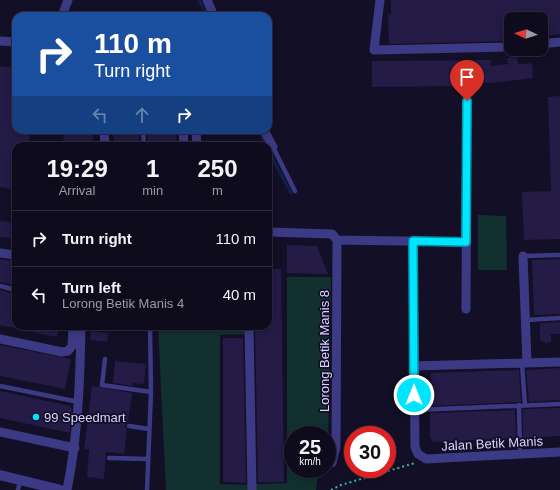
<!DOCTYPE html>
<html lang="en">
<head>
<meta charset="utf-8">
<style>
  body { margin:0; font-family:Helvetica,sans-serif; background:#1c1929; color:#f1f3f6; height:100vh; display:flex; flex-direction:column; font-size:15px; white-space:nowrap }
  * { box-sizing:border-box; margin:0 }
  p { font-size:13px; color:#9b9ba3 }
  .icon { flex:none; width:22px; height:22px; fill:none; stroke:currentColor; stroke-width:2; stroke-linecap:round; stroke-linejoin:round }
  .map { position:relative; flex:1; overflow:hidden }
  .side { position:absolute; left:12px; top:142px; width:260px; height:188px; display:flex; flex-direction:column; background:#0e0b1c; border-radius:12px; box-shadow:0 2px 10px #0003,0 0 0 1px #2e2b3b }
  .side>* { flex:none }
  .hud { position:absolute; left:12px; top:12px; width:260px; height:122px; border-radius:12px; box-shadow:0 2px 10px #0003,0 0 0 1px #2e2b3b; background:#1a4fa0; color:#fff; overflow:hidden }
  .needle { width:26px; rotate:274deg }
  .controls { position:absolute; left:504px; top:12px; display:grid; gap:8px }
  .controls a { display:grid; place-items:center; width:44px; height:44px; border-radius:8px; background:#0e0b1c; box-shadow:0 2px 10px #0003,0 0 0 1px #2e2b3b; font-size:20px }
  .speed { position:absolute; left:284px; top:426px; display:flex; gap:8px; font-size:20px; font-weight:700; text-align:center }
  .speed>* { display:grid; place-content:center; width:52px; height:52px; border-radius:50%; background:#0e0b1c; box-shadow:0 2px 10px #0003,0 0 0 1px #2e2b3b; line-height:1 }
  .speed small { font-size:10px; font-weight:400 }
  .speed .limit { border:6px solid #d22; background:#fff; color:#111 }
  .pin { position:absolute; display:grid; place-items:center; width:34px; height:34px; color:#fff; margin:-41px -17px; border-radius:50% 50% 50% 0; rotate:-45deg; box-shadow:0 0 4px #0007 }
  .pin .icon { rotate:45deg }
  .me { position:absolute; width:44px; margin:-22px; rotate:0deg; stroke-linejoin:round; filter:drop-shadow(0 0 3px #0008) }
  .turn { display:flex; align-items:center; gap:14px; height:84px; padding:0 16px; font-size:18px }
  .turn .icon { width:52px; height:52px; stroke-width:2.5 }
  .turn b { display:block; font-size:28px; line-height:34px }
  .lanes { display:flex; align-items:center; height:38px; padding:0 16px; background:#0003; justify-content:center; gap:20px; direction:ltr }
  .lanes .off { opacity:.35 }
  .eta { display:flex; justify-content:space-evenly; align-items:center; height:68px; text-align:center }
  .eta b { font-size:24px; font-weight:700; line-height:28px }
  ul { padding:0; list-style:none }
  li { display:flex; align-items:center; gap:12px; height:56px; padding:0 16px; border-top:1px solid #2e2b3b }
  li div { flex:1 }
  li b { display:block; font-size:15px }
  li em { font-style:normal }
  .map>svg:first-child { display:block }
  .green { fill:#12302f }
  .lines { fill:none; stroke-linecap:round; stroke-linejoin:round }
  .stream { stroke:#0c2248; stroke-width:3 }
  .building { fill:#241b47 }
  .path { stroke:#2fb8b0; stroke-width:2; stroke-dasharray:2 3; stroke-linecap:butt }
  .service { stroke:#3d3a85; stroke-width:4.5 }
  .minor { stroke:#3d3a85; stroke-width:9 }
  .tertiary { stroke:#3d3a85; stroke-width:10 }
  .route-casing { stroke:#0095a6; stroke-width:10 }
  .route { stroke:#00e5ff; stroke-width:7 }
  .poi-dot { fill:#00e5ff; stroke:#130f26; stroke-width:1.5 }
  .labels { text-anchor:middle; stroke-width:3.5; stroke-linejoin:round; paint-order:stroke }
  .street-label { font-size:13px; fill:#d9d4ff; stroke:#130f26 }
  .poi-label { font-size:13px; fill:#d9d4ff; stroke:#130f26; text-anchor:start }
</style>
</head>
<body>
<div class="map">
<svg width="560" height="490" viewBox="0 0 560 490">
  <rect width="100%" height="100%" fill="#130f26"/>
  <path class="green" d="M478 215 506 216 507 270H478Z
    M287 277H331L328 449 327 435H293V469H319L316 490H255V484L287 483Z
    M158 326H247V334L220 335V484L249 485V490H166Z"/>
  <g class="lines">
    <path class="stream" d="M199 0 207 16
      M259 130 266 146
      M268 150 291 193"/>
  </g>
  <path class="building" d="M391 0H560V34L541 37V19H511V41L389 44 388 14H391Z
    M517 57 518 64 532 63 533 78 491 83 461 82V86L372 87V61L491 60V66L508 64 507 58Z
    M0 66 16 68V130H31L29 146H16V190L0 187Z
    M560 96V239L524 240 522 192 551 191 548 97Z
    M63 130H92L94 146H64Z
    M113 130H139L140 146H114Z
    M147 130H176L177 146H148Z
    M0 221 16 223V239L0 237Z
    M287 245 317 246 328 274 287 273Z
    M0 259 16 261V286L0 282Z
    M560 259V314L534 315 532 260Z
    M268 269H281L284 482H258L255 326H268Z
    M0 290 16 294V328L0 325Z
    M560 322V334H551V342L546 343 540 340V323Z
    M24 326H60L57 337 23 330Z
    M91 331 108 333 107 342 90 340Z
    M223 338H243L246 483 223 482Z
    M0 345 71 359 65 389 0 376Z
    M115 361 146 364 144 384 133 383V386L113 383Z
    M560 368V400L529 402 526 370Z
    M519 370 521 402 430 406 431 373Z
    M92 386 132 393 128 422 125 426 127 429 124 454 106 452 104 479 87 477 89 450 84 449Z
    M0 391 70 406 72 409 70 433 0 418Z
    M560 408V436L523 438V409Z
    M515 410 516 438 433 442 430 437V413Z"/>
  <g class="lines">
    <path class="path" d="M331 490 341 485 415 463"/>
    <path class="service" d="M143 130 144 146
      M268 149 273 147 295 191
      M523 256 560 255
      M0 286 16 290
      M526 320 560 318
      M105 359 102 385 151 392
      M522 364 525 405
      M0 386 79 402
      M519 405 520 454
      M415 410 560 404
      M129 426 149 429
      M109 458 148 459
      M18 490 20 480
      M147 490 151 392 150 326"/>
    <path class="minor" d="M207 0 214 16
      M380 0 374 50 511 47
      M62 16 68 0
      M0 41 16 42
      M541 44 560 42
      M104 130 105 146
      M183 130 184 146
      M196 130 197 146
      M264 130 273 147
      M268 232 332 234 337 240
      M337 240 466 242
      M413 241 415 447 418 454 426 459 560 452
      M0 253 16 255
      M523 256 527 363
      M466 309 467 101
      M249 326 252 490
      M0 339 62 352 68 351 72 346 73 326
      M414 366 560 362
      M0 432 75 448
      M332 463 336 447 337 240
      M67 490C78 435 80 382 81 326"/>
    <path class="tertiary" d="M0 475 61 490"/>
  </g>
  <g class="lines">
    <g class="route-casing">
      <path id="route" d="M414 395 413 241 466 242 467 101"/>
    </g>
    <use href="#route" class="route"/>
  </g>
  <circle class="poi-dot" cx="36" cy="417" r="4"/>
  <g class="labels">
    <g class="street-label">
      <text transform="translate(324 351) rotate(-90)" y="5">Lorong Betik Manis 8</text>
      <text transform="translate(492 443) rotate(-3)" y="5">Jalan Betik Manis</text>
    </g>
    <g class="poi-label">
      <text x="44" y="422">99 Speedmart</text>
    </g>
  </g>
</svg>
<div class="controls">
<a><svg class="needle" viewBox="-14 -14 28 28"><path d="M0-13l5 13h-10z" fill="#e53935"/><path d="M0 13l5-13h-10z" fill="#9b9ba3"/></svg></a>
</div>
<div class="speed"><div>25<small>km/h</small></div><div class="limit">30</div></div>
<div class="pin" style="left:467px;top:101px;background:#d93025"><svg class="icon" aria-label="arrive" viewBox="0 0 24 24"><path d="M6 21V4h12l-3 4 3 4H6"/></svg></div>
<svg class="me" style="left:414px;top:395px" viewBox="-20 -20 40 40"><circle r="17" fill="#00e5ff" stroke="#fff" stroke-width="3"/><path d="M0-11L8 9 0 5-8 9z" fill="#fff"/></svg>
<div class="hud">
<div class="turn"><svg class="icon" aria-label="right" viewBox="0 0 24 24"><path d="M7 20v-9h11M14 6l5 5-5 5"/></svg><div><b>110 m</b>Turn right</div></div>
<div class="lanes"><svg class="icon off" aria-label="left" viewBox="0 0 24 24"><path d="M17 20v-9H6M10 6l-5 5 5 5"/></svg><svg class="icon off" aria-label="ahead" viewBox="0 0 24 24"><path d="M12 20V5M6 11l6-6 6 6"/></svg><svg class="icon" aria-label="right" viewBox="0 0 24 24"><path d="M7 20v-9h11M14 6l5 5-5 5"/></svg></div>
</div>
<section class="side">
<div class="eta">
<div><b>19:29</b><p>Arrival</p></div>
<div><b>1</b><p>min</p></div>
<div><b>250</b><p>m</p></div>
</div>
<ul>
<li><svg class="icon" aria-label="right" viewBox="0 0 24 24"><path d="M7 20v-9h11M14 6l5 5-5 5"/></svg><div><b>Turn right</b></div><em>110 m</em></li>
<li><svg class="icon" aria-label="left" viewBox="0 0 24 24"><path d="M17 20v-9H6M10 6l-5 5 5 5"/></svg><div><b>Turn left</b><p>Lorong Betik Manis 4</p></div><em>40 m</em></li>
</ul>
</section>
</div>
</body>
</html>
